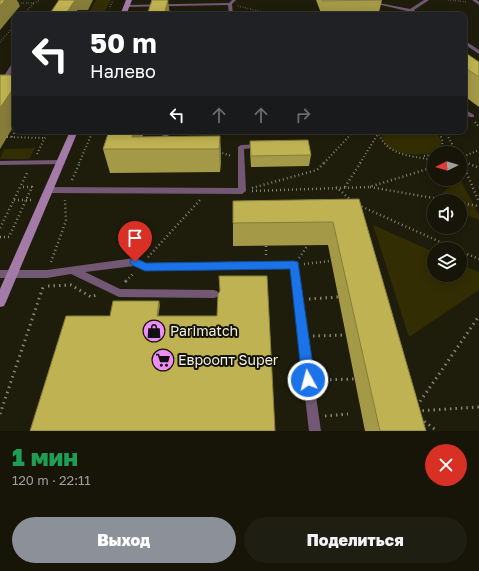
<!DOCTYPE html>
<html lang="ru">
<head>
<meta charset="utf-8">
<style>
  body { margin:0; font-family:"Golos Text",sans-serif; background:#1f1e12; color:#f1f3f6; height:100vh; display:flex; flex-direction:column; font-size:15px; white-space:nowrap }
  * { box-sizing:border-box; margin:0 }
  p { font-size:13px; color:#9e9f9c }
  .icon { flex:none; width:22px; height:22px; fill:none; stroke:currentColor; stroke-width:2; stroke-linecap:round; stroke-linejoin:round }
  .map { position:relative; height:431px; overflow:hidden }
  .details { display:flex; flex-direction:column; background:#161508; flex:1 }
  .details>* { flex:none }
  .top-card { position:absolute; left:12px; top:12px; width:455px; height:122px; border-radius:8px; box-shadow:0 2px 10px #0003,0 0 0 1px #353429; background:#202124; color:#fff; overflow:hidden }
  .needle { width:26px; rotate:265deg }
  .controls { position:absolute; left:427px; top:146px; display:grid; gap:8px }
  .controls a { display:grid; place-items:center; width:40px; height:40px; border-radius:50%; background:#161508; box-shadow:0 2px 10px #0003,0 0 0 1px #353429; font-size:20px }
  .pin { position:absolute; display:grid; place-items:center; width:34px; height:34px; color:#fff; margin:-41px -17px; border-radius:50% 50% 50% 0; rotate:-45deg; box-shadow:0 0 4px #0007 }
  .pin .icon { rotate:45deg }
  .me { position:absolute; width:44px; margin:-22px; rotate:353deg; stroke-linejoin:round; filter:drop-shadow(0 0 3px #0008) }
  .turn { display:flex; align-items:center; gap:14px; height:84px; padding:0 12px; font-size:18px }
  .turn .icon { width:52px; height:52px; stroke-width:2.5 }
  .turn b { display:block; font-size:28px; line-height:34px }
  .lanes { display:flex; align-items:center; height:38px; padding:0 12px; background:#0003; justify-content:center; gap:20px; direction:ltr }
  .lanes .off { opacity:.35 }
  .round { display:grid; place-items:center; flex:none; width:42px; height:42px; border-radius:21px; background:#1f1e12 }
  .overview { display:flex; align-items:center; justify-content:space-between; height:68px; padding:0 12px }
  h1 { font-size:24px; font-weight:800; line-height:30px; color:#1e9e55 }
  .button { display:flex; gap:8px; margin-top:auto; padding:8px 12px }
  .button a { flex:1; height:46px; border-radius:24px; background:#8c9099; color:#fff; font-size:16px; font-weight:800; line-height:46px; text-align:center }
  .button a+a { background:#1f1e12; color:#f1f3f6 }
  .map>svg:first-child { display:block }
  .green { fill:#322d03 }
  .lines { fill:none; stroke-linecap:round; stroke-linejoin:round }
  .path-far3 { stroke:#868476; stroke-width:1.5; stroke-dasharray:0.5 2; stroke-linecap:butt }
  .path-far2 { stroke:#868476; stroke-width:2; stroke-dasharray:1 2.5; stroke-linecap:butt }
  .path-far1 { stroke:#868476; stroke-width:2.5; stroke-dasharray:1 3; stroke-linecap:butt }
  .path { stroke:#868476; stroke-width:3; stroke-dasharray:1.5 4; stroke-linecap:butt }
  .lane { fill:#725874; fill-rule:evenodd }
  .secondary { fill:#a47ba8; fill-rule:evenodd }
  .wall { fill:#a49947 }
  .shaded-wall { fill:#867d39 }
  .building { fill:#bfb252; stroke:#867d39 }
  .route { fill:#1a73e8; stroke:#114b97 }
  .labels { text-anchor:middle; stroke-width:4; stroke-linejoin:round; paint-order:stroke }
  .near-poi-label { font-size:14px; fill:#f2f1e6; stroke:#151304; text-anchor:start }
</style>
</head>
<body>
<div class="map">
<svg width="479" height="431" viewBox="0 0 479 431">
  <rect width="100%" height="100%" fill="#1e1c0b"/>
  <path class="green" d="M96 0H111L105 11 89 12Z
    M382 131H434C467 161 375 164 382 131Z
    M35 148 29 159H0L4 149Z
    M460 179 479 215V220L460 212V201H432Z
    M373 225 434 252V275H460V264L479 272V290L409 337Z"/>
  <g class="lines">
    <path class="path-far3" d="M448 0 467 2
      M16 3H34L40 0
      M238 6 274 15
      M110 7 113 0
      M23 15 34 3
      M0 42 15 25"/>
    <path class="path-far2" d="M475 122 479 127
      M189 131 193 138
      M378 131C385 156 412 156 434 160
      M445 131 457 153
      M7 137 45 138
      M12 137 15 131
      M219 152 231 156
      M437 153C445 146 443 139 438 131
      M37 154 48 131
      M424 156 434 154
      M460 157 463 163
      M460 158 479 150
      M462 161 467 163
      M79 163 93 131
      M324 163 354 131
      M360 163 378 134"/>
    <path class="path-far1" d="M462 162 479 202
      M465 162 479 168
      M72 180 80 162
      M336 187 352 201
      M345 187 361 162
      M370 187 450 201
      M252 188 317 170 325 162
      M252 191 369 187 434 167
      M14 200H31
      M460 203 479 206
      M358 205 456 249
      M0 228 28 171
      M0 237H9L32 187H20
      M266 246V255
      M460 251 479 259
      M148 257 200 200
      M299 258 308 245
      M51 262 66 221 65 200
      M304 264 331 261
      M126 281 134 273"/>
    <path class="path" d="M125 282 127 280
      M48 286 71 285 91 297 99 294
      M309 299 338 297
      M313 336 346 335
      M319 380 355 379
      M417 406 479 316
      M417 411 479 407
      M0 414 44 284
      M325 416 348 414
      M420 418 437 431"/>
    <path class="lane" d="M232 0H236L232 4 233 15H229L228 5 126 7 124 6 126 5 229 3Z
      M424 0H429L414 10 421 15H416L411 12 406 15H401L407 11 377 4 379 3 410 9Z
      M472 0H477L479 2V5Z
      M124 12H126V14L88 15 66 14 68 13Z
      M464 40 479 50V54L464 44Z
      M15 61V67L2 87 0 88V82L13 62Z
      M464 109 474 115V117H470L464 114Z
      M163 131H169L167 146 164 148 161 146Z
      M260 144 263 146 262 147 244 149 246 191 242 194 48 193 44 190 48 187 238 188V147L241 145Z
      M61 160H64L65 162 64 164 0 165V161Z
      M135 258 146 263 294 261 297 262 321 431H309L290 269 145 271 134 266 85 272 120 289 214 290 217 291 219 294 217 297 214 298 119 297 71 274 47 278H0V270H47Z"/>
    <path class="secondary" d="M126 0H132L126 15H120Z
      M70 131H78L6 302 4 306 0 307V289Z"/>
  </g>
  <path class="wall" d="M316 0H382L379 12 321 13Z
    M464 52 479 62V107L464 96Z
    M220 136 221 160 220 172 110 173 103 149 143 137Z
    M250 141 311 155 309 166 251 167 250 152Z
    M359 199 426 431H365L328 245 233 246V201Z"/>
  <path class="shaded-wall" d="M5 0H17L20 6 0 30V6Z
    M63 0H93L88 10H77L79 15H65Z
    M168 0 170 15H164Z
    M15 86V124L0 149V108Z
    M133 131H144L140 149 132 137Z
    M220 136 221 160 220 172 219 149Z
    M159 301 160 305 158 319 157 316Z"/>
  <path class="building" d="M0 0H5L0 6Z
    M59 0H75L65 15H49Z
    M152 0H168L164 15H147Z
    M322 0H382L322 1Z
    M464 52 479 62V77L464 67Z
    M0 75H15V86L0 108Z
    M109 131H133L132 137 220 136 219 149H103Z
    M308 140 311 155 251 156 250 141Z
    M359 199 426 431H380L333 222 233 223V201Z
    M219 276H267L275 431H30L66 316H110L113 301H159L157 316H217L218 294 220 291Z"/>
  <path class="route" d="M135 258 146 263 294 261 298 262 315 380 313 384 308 386 304 384 302 380 290 269 145 271 132 265 130 262 132 259Z"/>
  <defs>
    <g id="shop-disc" transform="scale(1.15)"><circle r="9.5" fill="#ee8cf8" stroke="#151304"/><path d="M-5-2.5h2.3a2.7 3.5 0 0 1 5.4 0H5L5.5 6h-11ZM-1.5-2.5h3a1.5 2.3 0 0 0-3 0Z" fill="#111"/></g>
    <g id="supermarket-disc" transform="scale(1.15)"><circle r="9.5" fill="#ee8cf8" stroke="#151304"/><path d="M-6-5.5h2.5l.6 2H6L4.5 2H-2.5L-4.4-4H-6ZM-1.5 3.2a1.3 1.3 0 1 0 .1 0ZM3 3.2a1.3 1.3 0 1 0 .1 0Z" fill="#111"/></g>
  </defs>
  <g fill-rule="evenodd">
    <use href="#shop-disc" x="154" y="331"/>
    <use href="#supermarket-disc" x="163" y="360"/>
  </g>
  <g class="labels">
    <g class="near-poi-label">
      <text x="170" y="336">Parimatch</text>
      <text x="178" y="365">Евроопт Super</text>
    </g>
  </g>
</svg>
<div class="controls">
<a><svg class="needle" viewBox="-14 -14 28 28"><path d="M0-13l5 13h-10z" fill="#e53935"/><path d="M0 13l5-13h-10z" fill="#9e9f9c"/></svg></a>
<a><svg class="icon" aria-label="sound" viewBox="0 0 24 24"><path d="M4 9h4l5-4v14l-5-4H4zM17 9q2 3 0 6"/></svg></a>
<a><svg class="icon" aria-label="layers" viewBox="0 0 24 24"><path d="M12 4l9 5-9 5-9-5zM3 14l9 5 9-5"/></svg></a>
</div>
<div class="pin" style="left:135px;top:262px;background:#d93025"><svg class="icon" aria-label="arrive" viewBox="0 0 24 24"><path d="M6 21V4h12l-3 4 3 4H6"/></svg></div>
<svg class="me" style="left:308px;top:380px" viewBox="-20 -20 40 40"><circle r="17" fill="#1a73e8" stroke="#fff" stroke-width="3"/><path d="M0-11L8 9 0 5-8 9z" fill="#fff"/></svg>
<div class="top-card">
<div class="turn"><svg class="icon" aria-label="left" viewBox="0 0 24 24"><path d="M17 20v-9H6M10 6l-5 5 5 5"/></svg><div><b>50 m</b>Налево</div></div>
<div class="lanes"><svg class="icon" aria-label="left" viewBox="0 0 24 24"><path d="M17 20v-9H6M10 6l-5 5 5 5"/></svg><svg class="icon off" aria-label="ahead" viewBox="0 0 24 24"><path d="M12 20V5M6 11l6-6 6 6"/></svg><svg class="icon off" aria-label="ahead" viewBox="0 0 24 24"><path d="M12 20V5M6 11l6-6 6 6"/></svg><svg class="icon off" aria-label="right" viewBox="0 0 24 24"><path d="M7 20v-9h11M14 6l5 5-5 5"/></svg></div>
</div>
</div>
<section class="details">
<div class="overview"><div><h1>1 мин</h1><p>120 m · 22:11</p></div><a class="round" style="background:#d93025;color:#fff"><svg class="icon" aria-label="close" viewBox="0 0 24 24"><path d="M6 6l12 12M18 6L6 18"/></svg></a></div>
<div class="button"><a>Выход</a><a>Поделиться</a></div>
</section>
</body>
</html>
